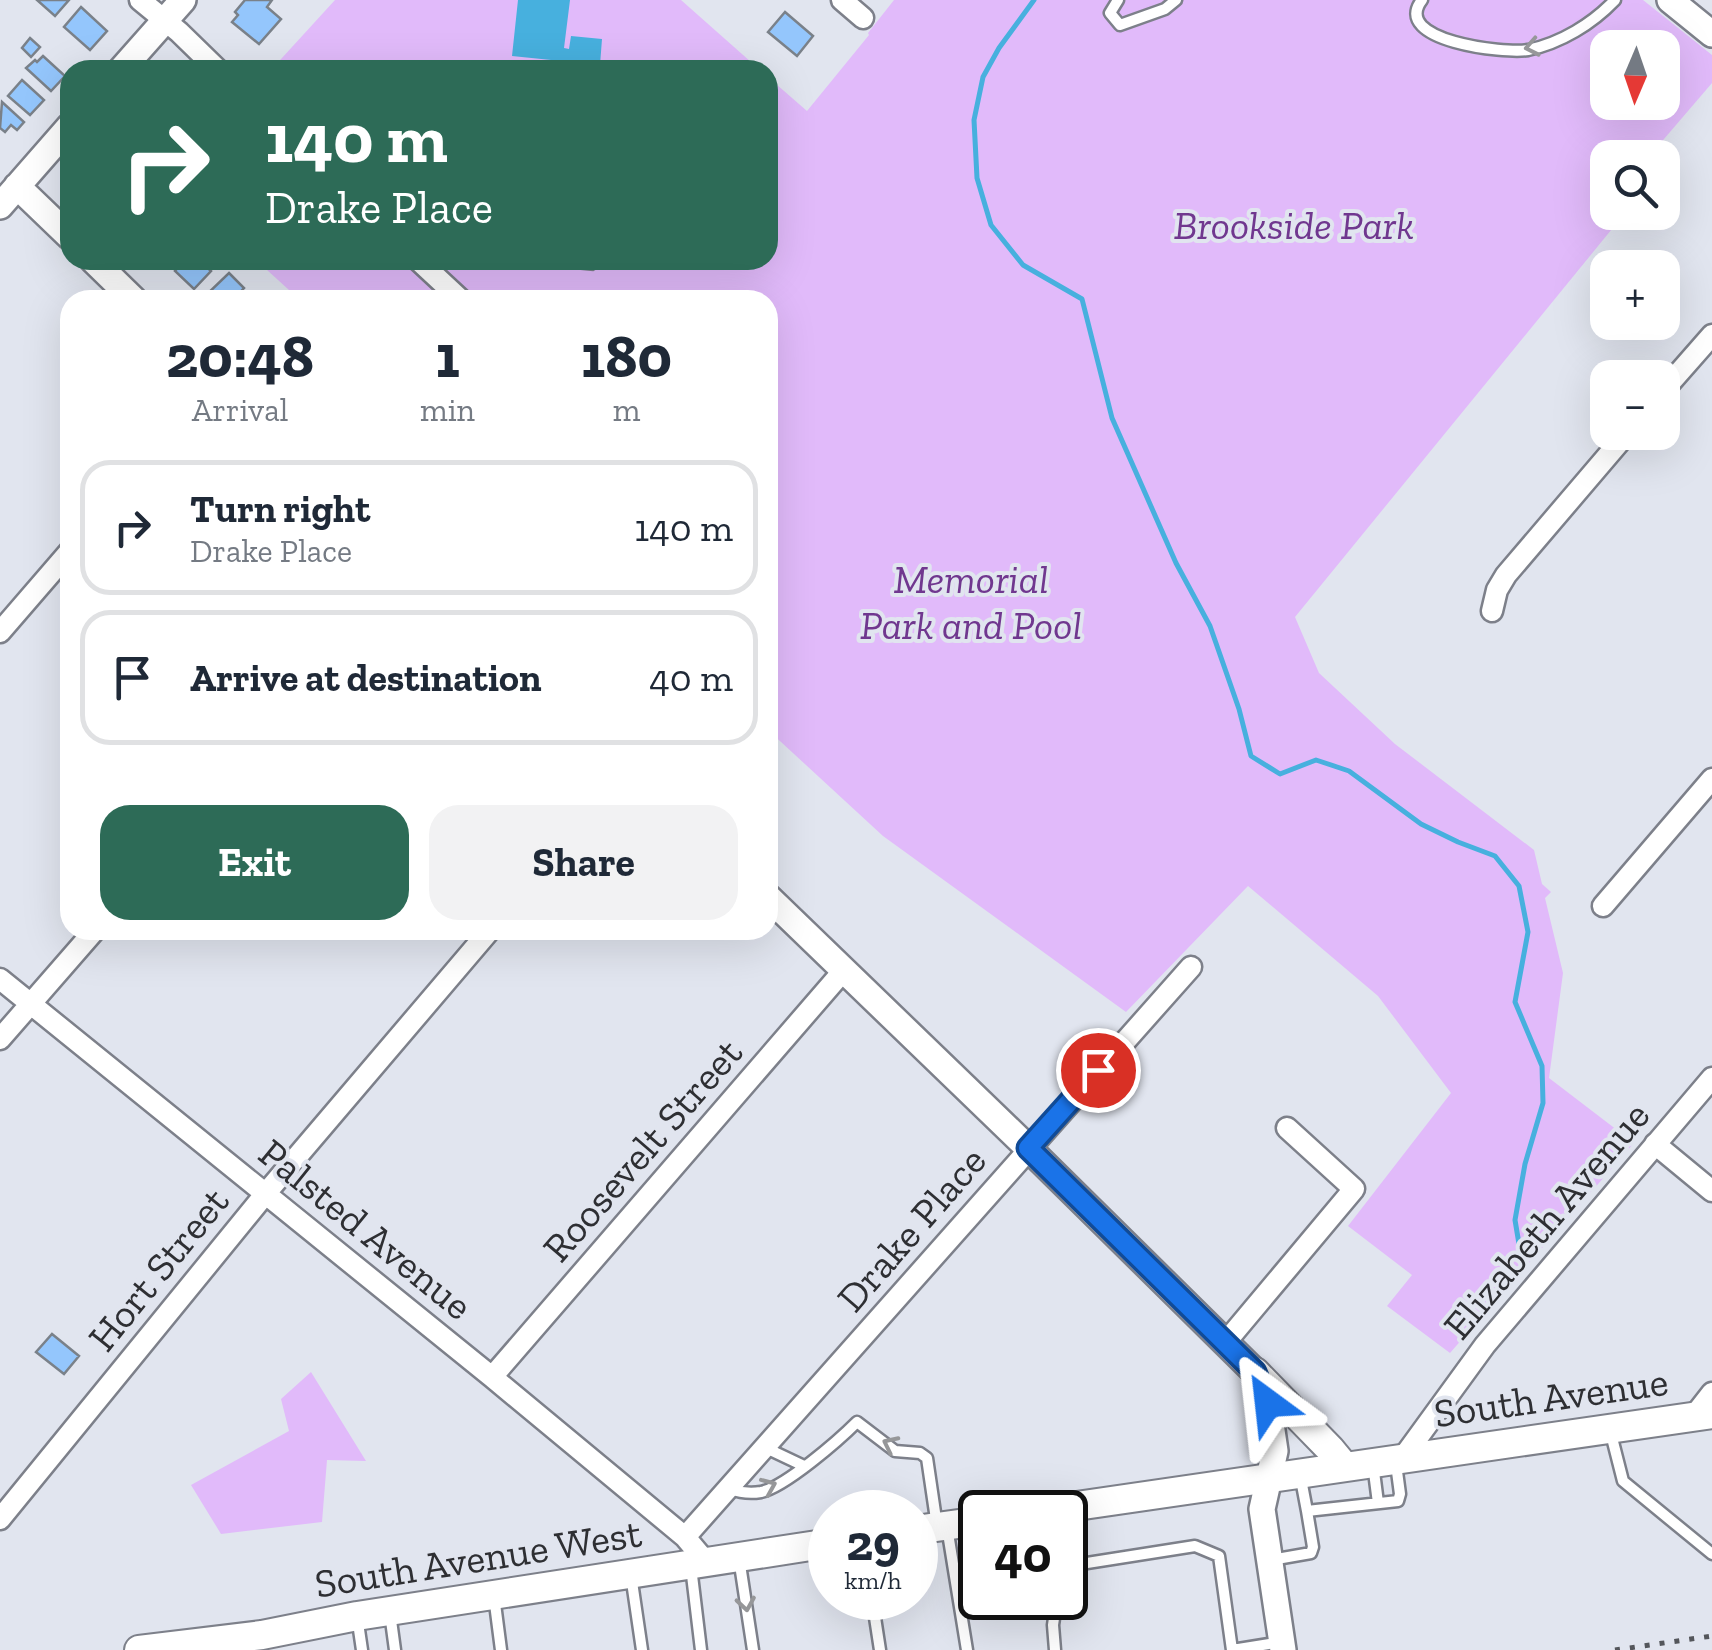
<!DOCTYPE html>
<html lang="en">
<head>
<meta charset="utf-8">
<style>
  body { margin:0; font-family:"Zilla Slab",serif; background:#f2f2f3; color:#1f2937; height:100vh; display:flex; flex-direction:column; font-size:38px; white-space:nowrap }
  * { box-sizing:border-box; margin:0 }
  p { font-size:32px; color:#747a83 }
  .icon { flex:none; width:55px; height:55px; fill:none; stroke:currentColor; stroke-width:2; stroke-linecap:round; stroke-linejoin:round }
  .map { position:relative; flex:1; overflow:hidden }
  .sheet { position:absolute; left:60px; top:290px; width:718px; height:650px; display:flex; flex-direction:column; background:#fff; border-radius:30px; box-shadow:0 10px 40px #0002 }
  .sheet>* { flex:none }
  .guide { position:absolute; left:60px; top:60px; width:718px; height:210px; border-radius:30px; box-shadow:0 10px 40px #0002; background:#2d6b57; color:#fff; overflow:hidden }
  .needle { width:65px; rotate:182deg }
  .controls { position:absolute; left:1590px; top:30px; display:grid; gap:20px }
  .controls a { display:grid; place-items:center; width:90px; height:90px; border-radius:20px; background:#fff; box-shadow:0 10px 40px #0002; font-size:50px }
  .speed { position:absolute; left:808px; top:1490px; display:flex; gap:20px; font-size:50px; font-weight:700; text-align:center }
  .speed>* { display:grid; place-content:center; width:130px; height:130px; border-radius:50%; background:#fff; box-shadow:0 10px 40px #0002; line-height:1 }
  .speed small { font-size:25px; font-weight:400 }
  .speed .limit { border:5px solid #111; border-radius:15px; background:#fff; color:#111 }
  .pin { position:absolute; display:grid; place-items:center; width:85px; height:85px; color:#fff; margin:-42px; border:5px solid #fff; border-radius:50%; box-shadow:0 2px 10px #0007 }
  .me { position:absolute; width:110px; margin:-55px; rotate:330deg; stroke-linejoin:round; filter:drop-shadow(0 0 8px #0008) }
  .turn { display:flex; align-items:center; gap:35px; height:210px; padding:0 40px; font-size:45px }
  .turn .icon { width:130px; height:130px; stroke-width:2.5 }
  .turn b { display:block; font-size:70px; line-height:85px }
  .eta { display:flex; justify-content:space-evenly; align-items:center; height:170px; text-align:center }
  .eta b { font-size:60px; font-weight:700; line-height:70px }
  .primary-button { display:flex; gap:20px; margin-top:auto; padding:20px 40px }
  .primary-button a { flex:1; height:115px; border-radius:30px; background:#2d6b57; color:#fff; font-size:40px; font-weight:700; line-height:115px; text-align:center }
  .primary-button a+a { background:#f2f2f3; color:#1f2937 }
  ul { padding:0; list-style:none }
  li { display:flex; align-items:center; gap:30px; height:135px; margin:0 20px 15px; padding:0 20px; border:5px solid #e0e1e3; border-radius:30px }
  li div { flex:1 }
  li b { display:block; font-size:38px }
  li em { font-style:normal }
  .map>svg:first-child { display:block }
  .green { fill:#e1bafa; fill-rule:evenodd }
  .water { fill:#47b0de }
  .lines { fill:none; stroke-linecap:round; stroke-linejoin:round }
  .stream { stroke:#47b0de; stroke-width:5 }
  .building { fill:#94c6fc; stroke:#7a8189; stroke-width:2.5 }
  .service-casing { stroke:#7d808a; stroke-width:15 }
  .minor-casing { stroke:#7d808a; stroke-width:25 }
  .tertiary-casing { stroke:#7d808a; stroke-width:30 }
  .secondary-casing { stroke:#7d808a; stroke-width:32 }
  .service { stroke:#fff; stroke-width:10 }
  .minor { stroke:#fff; stroke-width:20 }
  .tertiary { stroke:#fff; stroke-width:25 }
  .secondary { stroke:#fff; stroke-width:28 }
  .rail { stroke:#54565b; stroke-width:5; stroke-dasharray:5 10; stroke-linecap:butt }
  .oneway { stroke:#969799 }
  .route-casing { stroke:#114b97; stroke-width:25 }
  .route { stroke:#1a73e8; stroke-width:18 }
  .labels { text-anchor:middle; stroke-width:8; stroke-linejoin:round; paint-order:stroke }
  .park-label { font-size:40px; font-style:italic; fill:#70378f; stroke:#e1e5ef }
  .street-label { font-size:40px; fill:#2e2f33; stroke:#e1e5ef }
</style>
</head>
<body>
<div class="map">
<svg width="1712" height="1650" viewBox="0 0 1712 1650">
  <rect width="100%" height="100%" fill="#e1e5ef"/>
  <path class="green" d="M335 0H681L760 70H271Z
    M894 0H1643L1712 55V83L1658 146 1670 157 1663 166 1662 158H1608V212L1625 213 1295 617 1319 673 1395 744 1534 850 1542 884 1551 892 1545 898 1563 973 1549 1078 1634 1143 1450 1353 1387 1306 1412 1275 1348 1226 1451 1093 1378 996 1248 886 1126 1012 883 836 768 730V300H300L256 260H768V77L807 111 869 35 868 33ZM1608 48H1662V102H1608Z
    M311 1372 366 1461 327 1460 322 1522 221 1534 191 1485 289 1431 281 1399Z"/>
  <path class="water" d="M518 0H570L564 48 569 49 571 36 602 39 600 65 512 56Z"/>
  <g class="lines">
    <path class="stream" d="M1034 0 999 48 983 77 974 120 977 178 991 225 1023 265 1082 299 1112 418 1176 563 1210 626 1239 709 1251 756 1280 774 1316 760 1349 771 1421 824 1458 842 1495 856 1519 886 1528 932 1515 1002 1542 1066 1543 1103 1525 1164 1515 1220 1520 1250"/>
  </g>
  <path class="building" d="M37 0H69L55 16Z
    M245 0H272L267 7 281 19 259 44 232 22 238 15 235 12Z
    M81 7 107 31 90 50 64 27Z
    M785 12 813 36 797 56 768 32Z
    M30 38 40 47 31 57 22 48Z
    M43 56 65 76 51 91 26 68 35 60 37 62Z
    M22 80 44 100 30 115 8 96Z
    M2 102 24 122 17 130 11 125 5 132 0 128Z
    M185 260H199L211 271 194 289 175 271Z
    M536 260H610L593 270 542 265Z
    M229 273 244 288 233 300H205L203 298Z
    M52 1334 79 1356 64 1374 36 1352Z"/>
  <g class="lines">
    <g class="service-casing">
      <path id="service" d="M1118 0 1110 13 1120 25 1165 9 1176 0
        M1422 0C1390 41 1505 54 1528 50 1561 43 1592 24 1615 0
        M1610 1430 1623 1481 1712 1554
        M766 1448 804 1466
        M1373 1464 1378 1503
        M1300 1474 1307 1511
        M730 1489C741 1493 749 1494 761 1492 785 1487 839 1440 857 1422L895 1451 920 1453 927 1458 937 1526
        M947 1527 967 1650
        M1065 1553 1068 1566 1195 1546 1219 1556 1232 1650
        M739 1558 753 1650
        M1271 1560 1311 1553 1313 1547 1307 1511 1398 1501 1400 1494 1396 1464
        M691 1567 701 1650
        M631 1575 642 1650
        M494 1596 501 1650
        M872 1598 880 1650
        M390 1613 395 1650
        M357 1616 362 1650
        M1055 1650 1053 1625 1057 1598
        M1232 1650 1281 1642"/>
    </g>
    <g class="minor-casing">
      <path id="minor" d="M140 0 179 32 218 70
        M842 0 863 18
        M418 260 461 300
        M1662 392 1712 335
        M1492 611 1497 590 1506 575 1628 432
        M0 632 70 551
        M1603 906 1712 779
        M0 979 492 1377 685 1537 706 1562
        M0 1039 95 930
        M1655 1144 1712 1191
        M1225 1343 1354 1189 1287 1128
        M492 1377 844 970
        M1694 1416 1712 1393
        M1402 1459 1485 1345 1712 1078
        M0 1519 266 1193 490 930
        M685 1537 1191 967"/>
    </g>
    <g class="tertiary-casing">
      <path id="tertiary" d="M1670 0 1712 34
        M121 70 183 0
        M17 186 70 237
        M0 206 70 126
        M93 260 134 300
        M768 897 1028 1148 1255 1372 1268 1403 1275 1451 1262 1509 1283 1650"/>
    </g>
    <g class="secondary-casing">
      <path id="secondary" d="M1255 1372 1330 1449 1344 1466
        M1035 1512 1712 1414
        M915 1530 980 1521
        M139 1650 262 1635 357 1616 830 1543"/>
    </g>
    <use href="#service" class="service"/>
    <use href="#minor" class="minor"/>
    <use href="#tertiary" class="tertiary"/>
    <use href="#secondary" class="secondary"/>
    <path class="rail" d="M1615 1650 1712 1636"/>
  </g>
  <defs><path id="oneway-chevron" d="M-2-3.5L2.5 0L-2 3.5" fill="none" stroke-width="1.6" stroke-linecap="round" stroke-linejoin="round" transform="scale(2.5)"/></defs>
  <g class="oneway">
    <use href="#oneway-chevron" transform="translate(1532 47) rotate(169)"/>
    <use href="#oneway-chevron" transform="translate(890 1444) rotate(-154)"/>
    <use href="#oneway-chevron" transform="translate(769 1486) rotate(-23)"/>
    <use href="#oneway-chevron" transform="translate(746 1604) rotate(81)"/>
  </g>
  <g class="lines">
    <g class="route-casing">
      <path id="route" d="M1098 1070 1028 1148 1255 1372 1268 1403"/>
    </g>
    <use href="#route" class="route"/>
  </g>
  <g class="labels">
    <g class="park-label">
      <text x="1294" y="239">Brookside Park</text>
      <text x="971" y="593">Memorial<tspan x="971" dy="46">Park and Pool</tspan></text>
    </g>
    <g class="street-label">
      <text transform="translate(642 1150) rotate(-49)" y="14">Roosevelt Street</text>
      <text transform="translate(1546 1220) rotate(-50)" y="14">Elizabeth Avenue</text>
      <text transform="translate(366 1229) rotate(39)" y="14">Palsted Avenue</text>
      <text transform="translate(911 1229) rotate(-49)" y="14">Drake Place</text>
      <text transform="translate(158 1269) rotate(-51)" y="14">Hort Street</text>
      <text transform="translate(1551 1397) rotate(-8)" y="14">South Avenue</text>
      <text transform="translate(478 1558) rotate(-9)" y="14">South Avenue West</text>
    </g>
  </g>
</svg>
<div class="controls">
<a><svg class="needle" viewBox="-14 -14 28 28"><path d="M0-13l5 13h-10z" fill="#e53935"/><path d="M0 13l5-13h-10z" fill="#747a83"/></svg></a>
<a><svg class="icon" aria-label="search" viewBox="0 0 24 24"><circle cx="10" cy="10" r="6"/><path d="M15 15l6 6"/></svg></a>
<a>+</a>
<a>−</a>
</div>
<div class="speed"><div>29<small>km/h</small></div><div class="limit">40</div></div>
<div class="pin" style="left:1098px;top:1070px;background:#d93025"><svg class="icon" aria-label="arrive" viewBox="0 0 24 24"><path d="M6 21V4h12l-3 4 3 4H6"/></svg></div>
<svg class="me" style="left:1268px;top:1403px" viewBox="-20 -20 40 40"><path d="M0-17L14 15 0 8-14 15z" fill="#1a73e8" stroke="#fff" stroke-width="4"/></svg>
<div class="guide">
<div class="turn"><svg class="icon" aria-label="right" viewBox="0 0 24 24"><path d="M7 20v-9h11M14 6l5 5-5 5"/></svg><div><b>140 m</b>Drake Place</div></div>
</div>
<section class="sheet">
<div class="eta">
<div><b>20:48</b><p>Arrival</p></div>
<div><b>1</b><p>min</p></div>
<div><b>180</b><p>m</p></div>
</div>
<ul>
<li><svg class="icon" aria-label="right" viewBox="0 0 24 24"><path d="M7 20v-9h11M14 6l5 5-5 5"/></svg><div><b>Turn right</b><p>Drake Place</p></div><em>140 m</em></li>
<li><svg class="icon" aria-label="arrive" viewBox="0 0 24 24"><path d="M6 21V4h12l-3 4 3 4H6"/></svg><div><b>Arrive at destination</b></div><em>40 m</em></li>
</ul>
<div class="primary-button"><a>Exit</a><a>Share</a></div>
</section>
</div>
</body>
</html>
